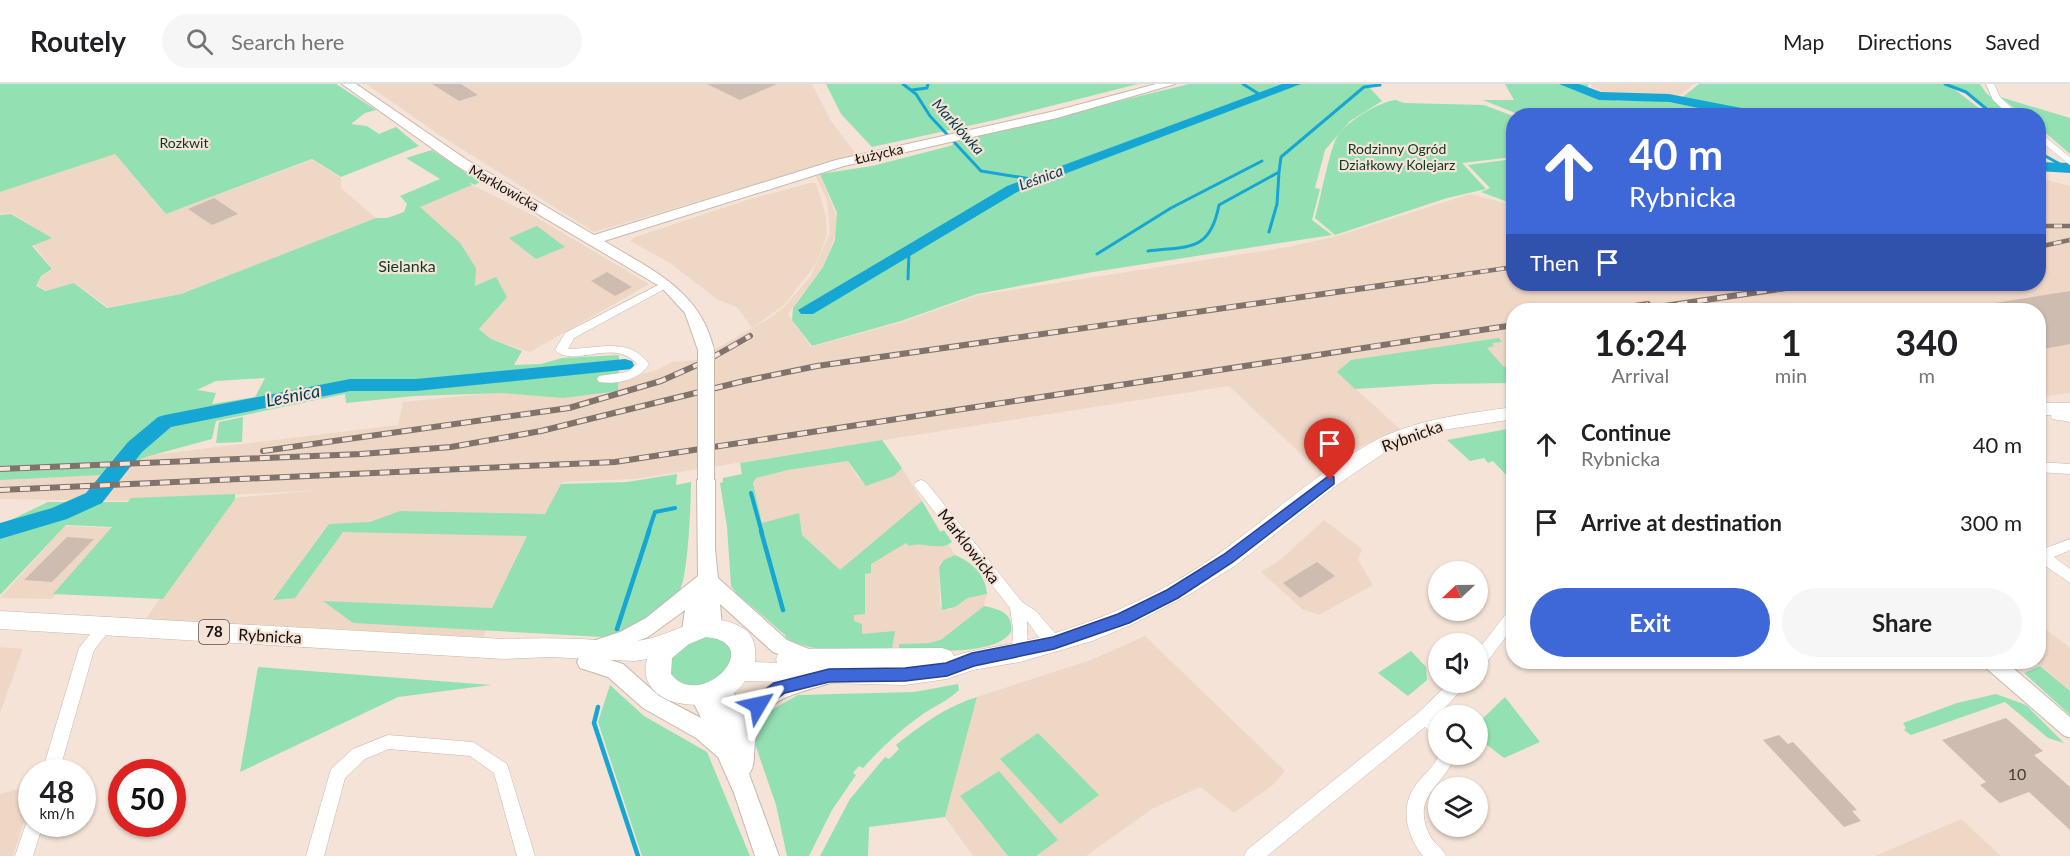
<!DOCTYPE html>
<html lang="en">
<head>
<meta charset="utf-8">
<style>
  body { margin:0; font-family:Lato,sans-serif; background:#f6f6f6; color:#202124; height:100vh; display:flex; flex-direction:column; font-size:22px; white-space:nowrap }
  * { box-sizing:border-box; margin:0 }
  p { font-size:20px; color:#757577 }
  .icon { flex:none; width:33px; height:33px; fill:none; stroke:currentColor; stroke-width:2; stroke-linecap:round; stroke-linejoin:round }
  .map { position:relative; flex:1; overflow:hidden }
  .drawer { position:absolute; left:1506px; top:219px; width:540px; height:366px; display:flex; flex-direction:column; background:#fff; border-radius:24px; box-shadow:0 2px 4px #0004 }
  .drawer>* { flex:none }
  .top-card { position:absolute; left:1506px; top:24px; width:540px; height:183px; border-radius:24px; box-shadow:0 2px 4px #0004; background:#3e67d8; color:#fff; overflow:hidden }
  .needle { width:39px; rotate:248deg }
  .fabs { position:absolute; left:1428px; top:477px; display:grid; gap:12px }
  .fabs a { display:grid; place-items:center; width:60px; height:60px; border-radius:50%; background:#fff; box-shadow:0 2px 4px #0004; font-size:30px }
  .speed { position:absolute; left:18px; top:675px; display:flex; gap:12px; font-size:30px; font-weight:700; text-align:center }
  .speed>* { display:grid; place-content:center; width:78px; height:78px; border-radius:50%; background:#fff; box-shadow:0 2px 4px #0004; line-height:1 }
  .speed small { font-size:15px; font-weight:400 }
  .speed .limit { border:9px solid #d22; background:#fff; color:#111 }
  .pin { position:absolute; display:grid; place-items:center; width:51px; height:51px; color:#fff; margin:-62px -26px; border-radius:50% 50% 50% 0; rotate:-45deg; box-shadow:0 0 6px #0007 }
  .pin .icon { rotate:45deg }
  .me { position:absolute; width:66px; margin:-33px; rotate:54deg; stroke-linejoin:round; filter:drop-shadow(0 0 4px #0008) }
  .turn { display:flex; align-items:center; gap:21px; height:126px; padding:0 24px; font-size:27px }
  .turn .icon { width:78px; height:78px; stroke-width:2.5 }
  .turn b { display:block; font-size:42px; line-height:51px }
  .then { display:flex; align-items:center; height:57px; padding:0 24px; background:#0003; gap:12px; font-size:22px }
  .eta { display:flex; justify-content:space-evenly; align-items:center; height:102px; text-align:center }
  .eta b { font-size:36px; font-weight:700; line-height:42px }
  .button { display:flex; gap:12px; margin-top:auto; padding:12px 24px }
  .button a { flex:1; height:69px; border-radius:36px; background:#3e67d8; color:#fff; font-size:24px; font-weight:700; line-height:69px; text-align:center }
  .button a+a { background:#f6f6f6; color:#202124 }
  ul { padding:0; list-style:none }
  li { display:flex; align-items:center; gap:18px; height:78px; padding:0 24px }
  li div { flex:1 }
  li b { display:block; font-size:22px }
  li em { font-style:normal }
  header { display:flex; align-items:center; gap:36px; box-sizing:border-box; height:84px; padding:0 30px; background:#fff; border-bottom:2px solid #e0e0e0 }
  header strong { font-size:28px }
  nav { display:flex; gap:33px; margin-inline-start:auto; font-size:21px }
  .search { width:420px; height:54px; background:#f6f6f6; display:flex; align-items:center; gap:15px; box-sizing:border-box; padding:0 21px; border-radius:33px; color:#757577; font-size:22px }
  .map>svg:first-child { display:block }
  .built { fill:#efd7c6 }
  .green { fill:#93e0b3; fill-rule:evenodd }
  .lines { fill:none; stroke-linecap:round; stroke-linejoin:round }
  .stream-far2 { stroke:#16a6d4; stroke-width:3 }
  .stream-far1 { stroke:#16a6d4; stroke-width:4 }
  .stream { stroke:#16a6d4; stroke-width:4.5 }
  .river { fill:#16a6d4; fill-rule:evenodd }
  .building { fill:#cebcb1 }
  .minor-casing { stroke:#c8b7ab; stroke-width:1 }
  .tertiary-casing { stroke:#c8b7ab; stroke-width:2 }
  .secondary-casing { stroke:#c8b7ab; stroke-width:2 }
  .primary-casing { stroke:#c8b7ab; stroke-width:1 }
  .minor { fill:#fff; fill-rule:evenodd }
  .tertiary { fill:#fff; fill-rule:evenodd }
  .secondary { fill:#fff; fill-rule:evenodd }
  .primary { fill:#fff; fill-rule:evenodd }
  .rail-far1-casing { stroke:#7f736c; stroke-width:4.5 }
  .rail-casing { stroke:#7f736c; stroke-width:6 }
  .rail-far1 { stroke:#f5e3d7; stroke-width:3; stroke-dasharray:8; stroke-linecap:butt }
  .rail { stroke:#f5e3d7; stroke-width:4; stroke-dasharray:10; stroke-linecap:butt }
  .secondary-bridge-casing { stroke:#c8b7ab; stroke-width:18; stroke-linecap:butt }
  .secondary-bridge { stroke:#fff; stroke-width:16 }
  .route { fill:#3e67d8; stroke:#28438c; stroke-width:1.5 }
  .labels { text-anchor:middle; stroke-width:4.5; stroke-linejoin:round; paint-order:stroke }
  .far-park-label { font-size:14px; fill:#0c3923; stroke:#f5e3d7 }
  .far-street-label { font-size:14px; fill:#16100c; stroke:#f5e3d7 }
  .far-water-label { font-size:15px; font-style:italic; fill:#003a4d; stroke:#f5e3d7 }
  .shield { fill:#f5e3d7; stroke:#594f49; stroke-width:1.5 }
  .shield-label { font-size:15px; font-weight:bold; fill:#16100c }
  .park-label { font-size:16px; fill:#0c3923; stroke:#f5e3d7 }
  .street-label { font-size:16px; fill:#16100c; stroke:#f5e3d7 }
  .near-number-label { font-size:16px; fill:#443b35 }
  .water-label { font-size:18px; font-style:italic; fill:#003a4d; stroke:#f5e3d7 }
</style>
</head>
<body>
<header>
<strong>Routely</strong>
<div class="search"><svg class="icon" aria-label="search" viewBox="0 0 24 24"><circle cx="10" cy="10" r="6"/><path d="M15 15l6 6"/></svg>Search here</div>
<nav><a>Map</a><a>Directions</a><a>Saved</a></nav>
</header>
<div class="map">
<svg width="2070" height="772" viewBox="0 0 2070 772">
  <rect width="100%" height="100%" fill="#f5e3d7"/>
  <path class="built" d="M366 0H812L831 37 856 70 594 148 441 52Z
    M1591 0H1694L1676 14 1653 10 1609 11 1592 3Z
    M115 70 166 130 312 76 341 94V104L376 134 181 210 108 223 75 199 48 207 36 201 42 192 53 185 33 161 51 154 12 129 0 130V108Z
    M820 90 837 133 836 150 824 181 788 230 811 263 902 238 979 211 1288 163 1337 152 1470 110 1513 121 1514 200H2038L2039 94 2070 102V309L2039 313 2038 226H1941L1978 220 1932 226H1514L1513 297 1357 303 1335 286 1400 345 1351 367 1320 388 1229 302 635 395 562 398 483 553 145 536 231 414 319 406 122 417 0 415V394L111 376 398 341 403 318 621 296 657 286 672 278 696 276 770 234 784 223 811 192 830 149 827 116 815 91Z
    M810 99H816L826 132 827 151 816 180 784 221 752 244 737 223 718 216 670 179 630 157 635 153 750 115Z
    M472 101 536 133 649 200 530 268 491 255 479 244 474 203 420 123Z
    M848 377 858 394 894 392 902 384 955 471 939 483 940 522 949 526 968 514 987 510 984 522 948 552 930 559 899 560V565L838 564 816 464 802 451 762 439 753 398 756 394 788 386Z
    M1324 436 1362 465 1358 476 1373 501 1319 531 1302 525 1261 488 1280 476Z
    M65 442 115 444 52 515 0 514Z
    M2039 540 2070 564V607L2036 578H2038Z
    M1145 552 1285 687 1274 700 1234 729 1200 703 1152 725 1086 772H973L945 733 977 613 1091 576Z
    M0 563 23 565 0 629Z
    M31 701V715L13 772H0V710Z
    M1961 735 2001 772H1875Z"/>
  <path class="green" d="M0 0H336L376 26 365 29 351 40 367 42 379 50 396 43 419 62 341 93 312 75 166 130 115 70 0 108Z
    M826 0H1138L995 36 872 63 841 30Z
    M1189 0H1382L1368 2 1382 17 1350 37 1325 66 1315 104 1320 105 1312 136 1332 151 1093 188 977 210 901 237 812 262 792 236 793 224 823 183 835 156 837 129 820 90 872 82 950 62 960 56Z
    M1505 0H1588V3L1617 17H1647L1646 14 1740 31H1520L1483 16H1514Z
    M1699 0H1980L1986 9 2014 31H1993L1965 8 1950 2 1988 31H1771L1680 15Z
    M2000 13 2070 34V70L2039 43 2038 32 2023 31Z
    M1396 16 1404 19 1484 21 1513 32V73L1462 79 1486 105 1447 114 1335 151 1315 134C1320 117 1330 64 1337 53 1347 37 1378 18 1396 16Z
    M432 66 480 98 475 101 469 98 472 101 420 123 460 159 476 184 475 202 496 193 507 213 479 245 491 255 522 267 514 281 541 280 562 274 619 271 618 307 563 314 502 309 414 312 346 319 345 310 216 337 212 355 149 372 102 391 0 396V131L11 130 52 154 32 162 52 185 41 192 36 202 46 207 74 199 107 224 181 210 376 134H387L404 128 407 120 400 112 440 95 406 74ZM265 294 255 313 212 320 216 309 197 306 216 297Z
    M1513 75V120L1481 108 1490 104 1468 81Z
    M537 142 565 163 536 175 509 154Z
    M1499 254 1502 258 1492 259 1494 262 1487 264 1504 283 1513 281V299L1434 300 1355 305 1337 288 1351 276Z
    M243 333 242 358 216 359 219 338Z
    M1513 344V405L1508 399 1509 394 1493 377 1488 379 1484 374 1470 377 1447 356Z
    M882 356 902 384 894 392 866 402 848 377 788 386 756 394 753 399 762 439 799 429 802 451 840 486 922 417 940 448 944 446 952 458C939 468 924 457 909 462L906 459 871 480V489L865 490V530L854 531V537L862 540V550L895 547 892 565C859 564 816 572 786 554L785 551 737 510 731 502 727 443 720 399 723 398V394L742 390 740 379Z
    M677 390 676 401 691 398C691 419 688 490 680 506 668 529 626 548 602 553L353 539 323 517 492 524 527 452 343 448 295 514 273 516 329 440 370 438 400 427 545 430 561 400 627 398Z
    M235 410V415L163 515 53 510 112 443 66 441 0 511V441L48 418H128L131 414Z
    M955 471C972 478 986 491 987 510L968 514 955 523 942 526 939 483 944 476Z
    M984 522C999 525 1014 529 1011 548 994 573 926 566 899 565V560L930 559 942 555Z
    M713 550 736 566 725 594 691 605 670 595 669 574 679 561Z
    M1411 567 1426 583 1427 596 1408 612 1378 589Z
    M2040 582 2070 607V631L2024 589Z
    M258 583 491 601 398 613 240 688Z
    M958 600 959 606C949 616 935 622 923 630 900 646 881 664 863 684L859 682 853 689 856 691 832 726 809 772H787L776 721 754 657 761 632 798 611 914 608Z
    M610 601 644 632 707 668 750 772H642L598 638Z
    M1996 610 2026 621 2064 659 2048 654 2005 618 1911 651 1904 646 1906 644 1903 639 1957 619Z
    M977 613 945 733 869 743 868 772H820L850 715 885 673 889 675 899 665 896 661C921 641 945 623 977 613Z
    M1505 613 1540 658 1504 674 1478 654V639Z
    M1038 649 1099 711 1060 740 1000 675Z
    M999 687 1058 756 1036 772H1008L960 712Z"/>
  <g class="lines">
    <path class="stream-far2" d="M903 0 916 10 930 32 981 87 1037 96
      M1243 0 1262 12
      M1945 0 1966 8 1995 32
      M912 6 927 4 928 0
      M2038 68 2067 84
      M1269 148 1277 120 1279 88
      M1148 167C1189 162 1210 168 1219 121L1279 88 1281 73 1364 3 1380 1
      M1097 170 1171 124 1262 77
      M908 195 909 168"/>
    <path class="stream-far1" d="M751 409 762 449
      M648 449 655 428 675 424"/>
    <path class="stream" d="M761 447 783 526
      M617 545 649 447
      M598 623 594 639 638 772"/>
    <path class="river" d="M1282 0H1301L1017 108 813 230H801L798 226 1007 102Z
      M1559 0H1579L1601 8 1669 10 1762 28 1769 32H1738L1669 18 1599 16Z
      M2038 78 2070 79V89L2038 87Z
      M625 275 632 277 634 281 632 285 416 307H350L171 343 142 368 102 419 67 435 0 455V439L52 424 86 409 128 358 158 333 165 331 350 295H416Z"/>
  </g>
  <path class="building" d="M432 0H461L478 11 459 17Z
    M707 0H777L740 16Z
    M214 114 238 130 212 141 188 125Z
    M607 188 632 203 615 212 591 197Z
    M2070 207V260L2038 266V226H1982V221Z
    M67 453 94 455 52 498 24 496Z
    M1317 478 1335 492 1300 514 1283 499Z
    M2006 634 2043 667 2034 671 2070 703V746L2029 708 2000 719 1980 701 1986 698 1942 656Z
    M1779 651 1788 660 1793 658 1857 726 1852 727 1861 737 1844 743 1763 656Z"/>
  <g class="lines">
    <g class="minor-casing">
      <path id="minor" d="M1986 0H1994L2000 13 2020 32H2010L1993 16Z
        M2038 47 2070 73V81L2038 55Z
        M666 197 670 198V202L574 254 568 265C597 265 629 252 649 280 640 296 616 301 599 298L597 295 599 292 627 288 637 280C613 253 574 285 555 266L565 249Z
        M2057 328 2070 330V338L2052 335 2051 332 2052 329Z
        M2038 378 2070 380V390L2038 388Z
        M921 396 926 398 1022 518 1036 527 1060 555 1062 559 1060 563C1046 568 1035 547 1027 537L1028 568 1026 572 1020 574 1014 572 1012 568 1013 545 1010 524 916 404 914 401 916 398Z
        M2070 455V466L2054 473 2070 485V499L2038 477V464L2043 465Z
        M1514 524V542L1484 582 1478 583V566L1509 526Z
        M105 536 110 538 113 542 94 566 59 688H42L79 564 100 538Z
        M1450 598H1469L1436 633 1438 635V652L1432 650 1425 643 1267 772H1244L1247 766 1419 628Z
        M388 651 473 658 507 680 535 772H517L494 689 470 672 389 665 365 675 345 694 324 772H306L331 685 353 665Z
        M1439 670H1456C1444 703 1411 711 1429 750 1433 759 1442 763 1446 772H1423C1405 750 1399 719 1419 697 1426 688 1435 682 1439 670Z
        M32 733V740H43L33 772H15L28 734Z"/>
    </g>
    <g class="tertiary-casing">
      <path id="tertiary" d="M1983 578H2006L2070 633V654L2063 651 1986 584Z"/>
    </g>
    <g class="secondary-casing">
      <path id="secondary" d="M342 0H356L467 76 594 151 836 76 1055 27 1156 0H1175L1057 34 844 82 604 157C652 186 701 207 714 266L706 271 698 266 685 229 661 203 457 82Z
        M706 390 712 392 715 396V465L718 494 787 556 816 568 820 574 816 580 809 582 773 568 720 520 722 543 719 549 712 551 703 545 699 553 692 555 685 553 682 547 685 526 648 553 597 572 623 580 659 612 701 634 690 611 693 605 701 602 709 605 716 619 712 603 715 597 723 594 731 597 740 630C752 606 803 578 830 587L833 593 830 599C792 612 761 612 755 658 753 669 756 681 749 690L779 772H755L734 709 718 673 696 654 643 624 608 593 580 584 577 578 580 572 590 570 587 564 590 558 620 548 646 534 698 492 697 396 700 392Z"/>
    </g>
    <g class="primary-casing">
      <path id="primary" d="M2038 319H2070V331H2038Z
        M1514 323V335L1443 346 1384 369 1337 401 1236 481 1192 509 1131 541 1092 557 1020 578 973 586 947 595 905 601 745 597C722 635 633 627 647 575L635 577 549 573 504 575 0 545V527L504 555C530 554 556 554 582 555 599 556 619 559 636 557 675 553 706 520 744 545 755 552 756 566 755 578L777 579 776 575 779 568 788 565 942 564 951 567 954 572C975 565 998 563 1020 558 1075 546 1128 524 1176 497 1245 458 1300 398 1369 360 1413 335 1464 330 1514 323ZM706 553C768 559 700 628 671 590L672 574 689 560Z"/>
    </g>
    <use href="#minor" class="minor"/>
    <use href="#tertiary" class="tertiary"/>
    <use href="#secondary" class="secondary"/>
    <use href="#primary" class="primary"/>
    <g class="rail-far1-casing">
      <path id="rail-far1" d="M2038 142H2070
        M2038 163 2070 156
        M1417 197 1514 183"/>
    </g>
    <g class="rail-casing">
      <path id="rail" d="M1607 226 1648 220
        M1638 226 1813 200
        M263 367 569 324 661 297 706 277 750 252
        M0 385 361 370 451 363 541 347 744 297 817 282 1428 195
        M0 406 615 378 1514 241"/>
    </g>
    <use href="#rail-far1" class="rail-far1"/>
    <use href="#rail" class="rail"/>
    <g class="secondary-bridge-casing">
      <path id="secondary-bridge" d="M706 266V396"/>
    </g>
    <use href="#secondary-bridge" class="secondary-bridge"/>
  </g>
  <path class="route" d="M1330 391 1334 393V400L1233 478 1178 514 1129 539 1054 565 974 582 947 592 905 597 829 598 785 609 758 628 752 626 749 621 752 616 774 599 829 585 905 584 946 579 972 569 1053 553 1118 530 1167 506 1223 471Z"/>
  <g class="labels">
    <g class="far-park-label">
      <text x="184" y="64">Rozkwit</text>
      <text x="1397" y="70">Rodzinny Ogród<tspan x="1397" dy="16">Działkowy Kolejarz</tspan></text>
    </g>
    <g class="far-street-label">
      <text transform="translate(879 70) rotate(-13)" y="5">Łużycka</text>
      <text transform="translate(504 104) rotate(30)" y="5">Marklowicka</text>
    </g>
    <g class="far-water-label">
      <text transform="translate(958 43) rotate(48)" y="5">Marklówka</text>
      <text transform="translate(1041 94) rotate(-20)" y="5">Leśnica</text>
    </g>
    <rect class="shield" x="199" y="536" width="30" height="24" rx="4.5"/>
    <g class="shield-label">
      <text x="214" y="553">78</text>
    </g>
    <g class="park-label">
      <text x="407" y="188">Sielanka</text>
    </g>
    <g class="street-label">
      <text transform="translate(1412 352) rotate(-20)" y="6">Rybnicka</text>
      <text transform="translate(969 462) rotate(52)" y="6">Marklowicka</text>
      <text transform="translate(270 552) rotate(3)" y="6">Rybnicka</text>
    </g>
    <g class="near-number-label">
      <text x="2017" y="696">10</text>
    </g>
    <g class="water-label">
      <text transform="translate(293 312) rotate(-11)" y="6">Leśnica</text>
    </g>
  </g>
</svg>
<div class="fabs">
<a><svg class="needle" viewBox="-14 -14 28 28"><path d="M0-13l5 13h-10z" fill="#e53935"/><path d="M0 13l5-13h-10z" fill="#757577"/></svg></a>
<a><svg class="icon" aria-label="sound" viewBox="0 0 24 24"><path d="M4 9h4l5-4v14l-5-4H4zM17 9q2 3 0 6"/></svg></a>
<a><svg class="icon" aria-label="search" viewBox="0 0 24 24"><circle cx="10" cy="10" r="6"/><path d="M15 15l6 6"/></svg></a>
<a><svg class="icon" aria-label="layers" viewBox="0 0 24 24"><path d="M12 4l9 5-9 5-9-5zM3 14l9 5 9-5"/></svg></a>
</div>
<div class="speed"><div>48<small>km/h</small></div><div class="limit">50</div></div>
<div class="pin" style="left:1330px;top:396px;background:#d93025"><svg class="icon" aria-label="arrive" viewBox="0 0 24 24"><path d="M6 21V4h12l-3 4 3 4H6"/></svg></div>
<svg class="me" style="left:758px;top:621px" viewBox="-20 -20 40 40"><path d="M0-17L14 15 0 8-14 15z" fill="#3e67d8" stroke="#fff" stroke-width="4"/></svg>
<div class="top-card">
<div class="turn"><svg class="icon" aria-label="ahead" viewBox="0 0 24 24"><path d="M12 20V5M6 11l6-6 6 6"/></svg><div><b>40 m</b>Rybnicka</div></div>
<div class="then">Then<svg class="icon" aria-label="arrive" viewBox="0 0 24 24"><path d="M6 21V4h12l-3 4 3 4H6"/></svg></div>
</div>
<section class="drawer">
<div class="eta">
<div><b>16:24</b><p>Arrival</p></div>
<div><b>1</b><p>min</p></div>
<div><b>340</b><p>m</p></div>
</div>
<ul>
<li><svg class="icon" aria-label="ahead" viewBox="0 0 24 24"><path d="M12 20V5M6 11l6-6 6 6"/></svg><div><b>Continue</b><p>Rybnicka</p></div><em>40 m</em></li>
<li><svg class="icon" aria-label="arrive" viewBox="0 0 24 24"><path d="M6 21V4h12l-3 4 3 4H6"/></svg><div><b>Arrive at destination</b></div><em>300 m</em></li>
</ul>
<div class="button"><a>Exit</a><a>Share</a></div>
</section>
</div>
</body>
</html>
